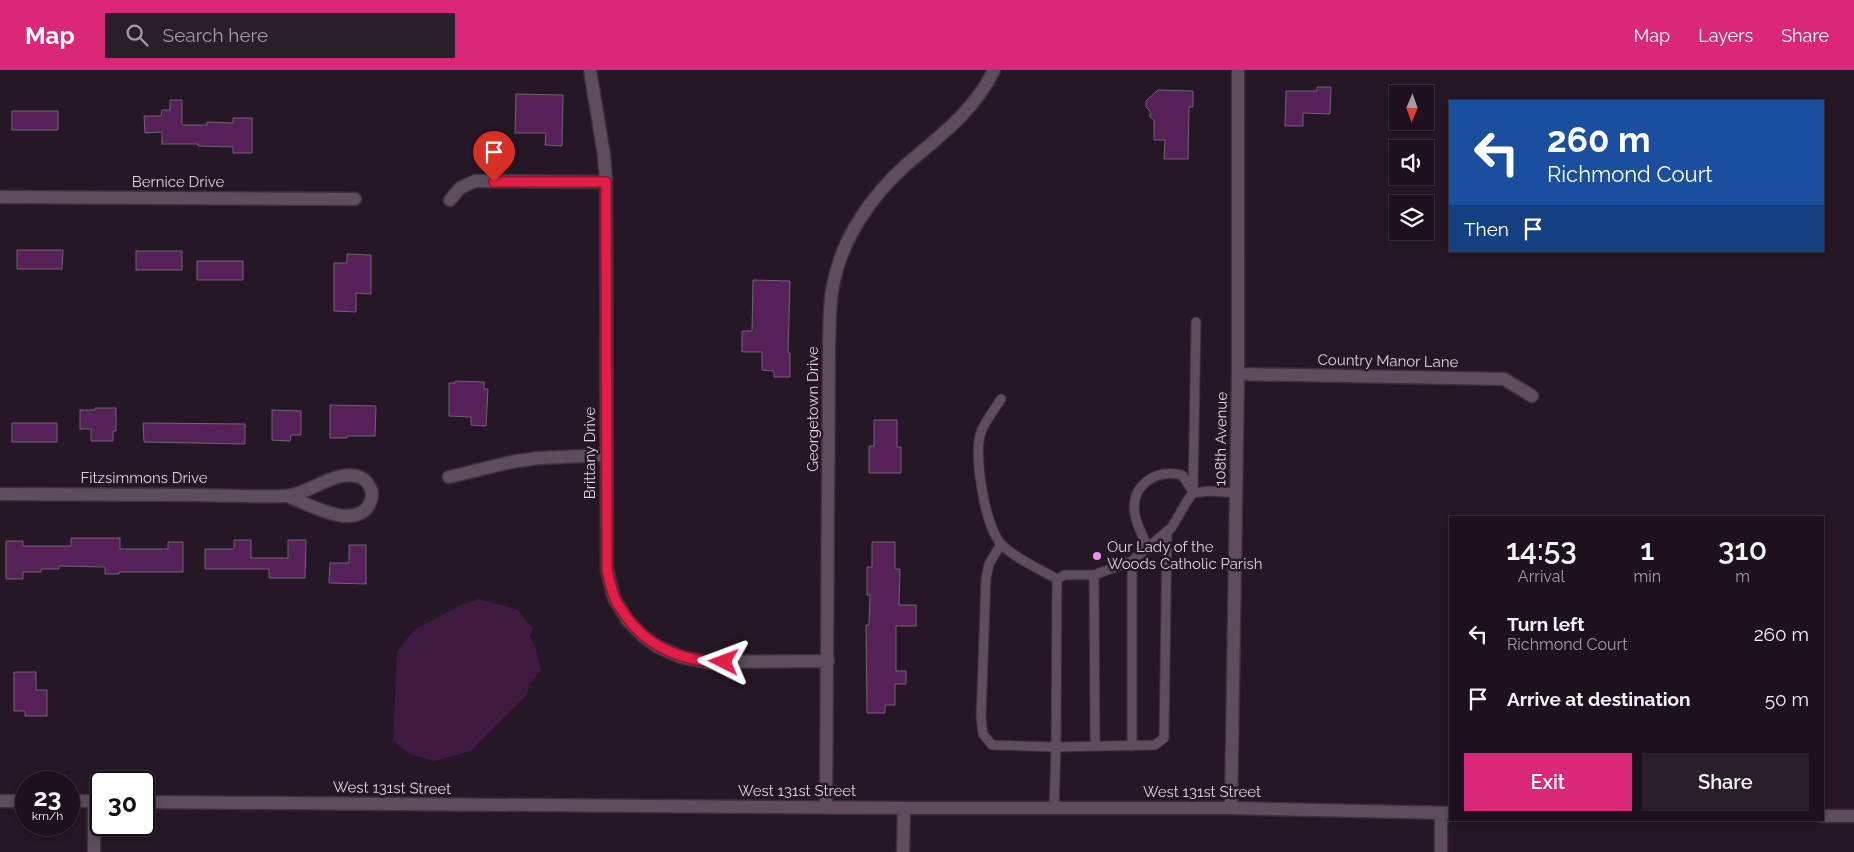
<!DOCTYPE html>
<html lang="en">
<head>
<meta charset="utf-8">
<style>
  body { margin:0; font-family:Raleway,sans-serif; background:#291f29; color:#f1f3f6; height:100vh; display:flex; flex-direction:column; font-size:19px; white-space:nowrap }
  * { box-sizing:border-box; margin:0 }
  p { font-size:16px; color:#a09da3 }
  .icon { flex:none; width:28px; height:28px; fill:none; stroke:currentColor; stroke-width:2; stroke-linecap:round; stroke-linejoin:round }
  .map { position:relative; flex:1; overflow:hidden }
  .sheet { position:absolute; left:1449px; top:446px; width:375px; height:305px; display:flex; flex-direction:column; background:#1c111c; border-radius:0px; box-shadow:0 2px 8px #0003,0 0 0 1px #3a313b }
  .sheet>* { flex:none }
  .top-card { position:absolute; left:1449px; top:30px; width:375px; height:152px; border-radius:0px; box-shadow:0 2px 8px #0003,0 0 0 1px #3a313b; background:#1a4fa0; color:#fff; overflow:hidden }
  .needle { width:32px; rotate:182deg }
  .controls { position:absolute; left:1389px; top:15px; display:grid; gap:10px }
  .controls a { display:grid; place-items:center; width:45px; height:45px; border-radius:0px; background:#1c111c; box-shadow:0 2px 8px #0003,0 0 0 1px #3a313b; font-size:25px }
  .speed { position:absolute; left:15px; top:701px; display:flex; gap:10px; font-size:25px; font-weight:700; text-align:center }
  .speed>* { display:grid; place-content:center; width:65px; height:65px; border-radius:50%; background:#1c111c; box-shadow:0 2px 8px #0003,0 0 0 1px #3a313b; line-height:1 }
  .speed small { font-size:12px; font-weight:400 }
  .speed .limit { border:2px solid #111; border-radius:8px; background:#fff; color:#111 }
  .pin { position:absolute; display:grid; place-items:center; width:42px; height:42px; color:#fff; margin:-51px -21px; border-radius:50% 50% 50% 0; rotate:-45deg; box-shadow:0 0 5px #0007 }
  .pin .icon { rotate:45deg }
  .me { position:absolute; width:55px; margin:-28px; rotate:273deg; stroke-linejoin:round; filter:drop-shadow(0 0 4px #0008) }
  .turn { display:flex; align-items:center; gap:18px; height:105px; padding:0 15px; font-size:22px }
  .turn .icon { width:65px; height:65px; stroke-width:2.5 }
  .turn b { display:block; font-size:35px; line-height:42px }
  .then { display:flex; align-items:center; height:48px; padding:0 15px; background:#0003; gap:10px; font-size:19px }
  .eta { display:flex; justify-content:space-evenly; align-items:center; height:85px; text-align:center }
  .eta b { font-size:30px; font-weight:600; line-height:35px }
  .action { display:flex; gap:10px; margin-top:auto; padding:10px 15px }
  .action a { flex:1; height:58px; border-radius:0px; background:#db2777; color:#fff; font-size:20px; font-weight:600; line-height:58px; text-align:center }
  .action a+a { background:#291f29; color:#f1f3f6 }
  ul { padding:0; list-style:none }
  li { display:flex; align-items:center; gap:15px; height:65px; padding:0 15px }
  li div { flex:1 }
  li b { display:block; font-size:19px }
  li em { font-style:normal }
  header { display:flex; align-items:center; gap:30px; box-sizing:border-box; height:70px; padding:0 25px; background:#db2777; color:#fff }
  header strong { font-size:24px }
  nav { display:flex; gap:28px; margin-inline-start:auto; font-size:18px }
  .search { width:350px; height:45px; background:#291f29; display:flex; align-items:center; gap:12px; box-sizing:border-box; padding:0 18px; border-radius:0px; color:#a09da3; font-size:19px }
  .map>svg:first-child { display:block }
  .green { fill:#3f1b41 }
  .building { fill:#562158; stroke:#736273 }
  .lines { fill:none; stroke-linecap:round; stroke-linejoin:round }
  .service-casing { stroke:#3b313b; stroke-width:11 }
  .minor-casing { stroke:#3b313b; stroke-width:15 }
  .tertiary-casing { stroke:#3b313b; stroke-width:15 }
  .service { stroke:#5d4d5d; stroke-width:9 }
  .minor { stroke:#5d4d5d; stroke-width:12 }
  .tertiary { stroke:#5d4d5d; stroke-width:12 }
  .route-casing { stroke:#92132f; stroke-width:12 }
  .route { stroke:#e11d48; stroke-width:9 }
  .poi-dot { fill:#f18af4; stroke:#251725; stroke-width:2 }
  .labels { text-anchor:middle; stroke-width:5; stroke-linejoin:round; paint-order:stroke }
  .street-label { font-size:15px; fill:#dcd2db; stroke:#251725 }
  .poi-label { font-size:15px; fill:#dcd2db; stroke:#251725; text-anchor:start }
</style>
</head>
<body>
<header>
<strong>Map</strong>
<div class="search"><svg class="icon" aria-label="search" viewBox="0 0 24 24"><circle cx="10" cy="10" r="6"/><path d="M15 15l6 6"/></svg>Search here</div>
<nav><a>Map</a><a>Layers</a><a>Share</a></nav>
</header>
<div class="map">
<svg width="1854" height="782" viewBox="0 0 1854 782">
  <rect width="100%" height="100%" fill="#251725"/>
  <path class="green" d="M479 529 517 539 533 559 530 566 536 578 541 601 529 614 527 624 471 681 434 691 410 684 393 671 397 582 414 560 463 534Z"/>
  <path class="building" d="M1317 17H1331L1330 44 1303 43V56H1285L1286 21H1317Z
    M1158 20 1193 21V37H1189L1188 89H1164L1165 70H1154V50L1150 47V41L1146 37V31Z
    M516 24 563 25 562 76 545 75 546 63H515Z
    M170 30H182V55H207V52L233 53V48H252V83H233V77L198 76V74H162V62L145 63 144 46H161L162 40H170Z
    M12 41H58V60H12Z
    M17 180H63L62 199H17Z
    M136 181H182V200H136Z
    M347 184 371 185V224L356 223V242L334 241V193H347Z
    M197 191H243V210H197Z
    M753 210 790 211 788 283H790V307H774V301L762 300V282H742V261H752Z
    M455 311 484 312V319H488L486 356 471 355V347L449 346V313H455Z
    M330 335 376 336 375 366H347V368H330Z
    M95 338H116V361H113V371H91V359H80V340H95Z
    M272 340 301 341V365H291L290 371 272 370Z
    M874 350H897V377H901V403H869V376H874Z
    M12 353H57V372H12Z
    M143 353 245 354V374L144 372Z
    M71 468H120V479H168V472H183V502H119V504H105V497L59 496V499H41V502H23V509H6V471H23V476H71Z
    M234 470H251V488H288V470H306L305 508H269V499H205V479H234Z
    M872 472H895V499H900L899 535H916V556H896V601H906V614H895V635H885V643H867L866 555H869L870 525H867V497H872Z
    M349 475H366V514L329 513 330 493H349Z
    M14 602H36V620H47V646H25V641H14Z"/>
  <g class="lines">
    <g class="service-casing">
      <path id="service" d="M1001 329C995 339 985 351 981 362 973 385 985 456 1001 474 1013 487 1041 500 1057 509
        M1193 423 1196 252
        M1001 474 989 494 986 508 981 648 983 664 992 675 1056 677 1155 675 1164 668 1167 462
        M1148 479C1144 468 1137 456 1135 445 1130 415 1155 399 1182 405L1192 420
        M1132 491V676
        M1094 505 1095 676
        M1054 738 1056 677 1057 509 1065 505H1094L1132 491 1172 457 1187 431 1193 423 1209 421 1236 423"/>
    </g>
    <g class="minor-casing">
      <path id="minor" d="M590 0 604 85 606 112 607 500 614 528 628 551 643 566 658 577 681 587 706 592 828 591
        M0 127 355 129
        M450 130 460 118 475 111 606 112
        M1238 304 1504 309 1532 326
        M449 407 511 392 539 388 606 385
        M0 424C63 424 127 425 190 425 221 425 253 427 285 426 308 425 332 401 357 406 369 409 375 423 370 433 357 462 307 434 288 426
        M826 737 829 273C830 254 829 234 833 216 841 169 872 125 907 94 940 66 975 40 994 0
        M1231 738 1238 304V0
        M94 782V731
        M903 782 904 738
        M1441 782V743"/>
    </g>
    <g class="tertiary-casing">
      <path id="tertiary" d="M0 731H26
        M69 731H101
        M144 732 904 738H1231L1450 743
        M1822 746H1854"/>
    </g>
    <use href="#service" class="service"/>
    <use href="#minor" class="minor"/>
    <use href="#tertiary" class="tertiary"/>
  </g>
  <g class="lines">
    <g class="route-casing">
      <path id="route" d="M494 112H606L607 500C609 509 611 518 614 526 615 531 619 536 622 540 644 576 682 592 724 592"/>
    </g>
    <use href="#route" class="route"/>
  </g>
  <circle class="poi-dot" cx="1097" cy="486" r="5"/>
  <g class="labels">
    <g class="street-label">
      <text x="178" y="117">Bernice Drive</text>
      <text transform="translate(1388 291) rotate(1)" y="5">Country Manor Lane</text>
      <text transform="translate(813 339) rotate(-90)" y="5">Georgetown Drive</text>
      <text transform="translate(1221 369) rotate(-89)" y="5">108th Avenue</text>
      <text transform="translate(590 383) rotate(-90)" y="5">Brittany Drive</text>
      <text x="144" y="413">Fitzsimmons Drive</text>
      <text transform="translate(392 718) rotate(1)" y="5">West 131st Street</text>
      <text x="797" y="726">West 131st Street</text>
      <text x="1202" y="727">West 131st Street</text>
    </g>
    <g class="poi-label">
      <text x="1107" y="482">Our Lady of the<tspan x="1107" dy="17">Woods Catholic Parish</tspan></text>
    </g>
  </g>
</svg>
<div class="controls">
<a><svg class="needle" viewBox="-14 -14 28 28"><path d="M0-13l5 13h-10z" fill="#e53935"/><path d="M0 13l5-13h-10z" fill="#a09da3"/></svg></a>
<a><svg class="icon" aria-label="sound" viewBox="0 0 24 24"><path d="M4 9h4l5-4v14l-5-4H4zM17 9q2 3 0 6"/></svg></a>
<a><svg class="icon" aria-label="layers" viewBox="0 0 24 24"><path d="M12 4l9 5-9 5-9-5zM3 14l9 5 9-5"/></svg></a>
</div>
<div class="speed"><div>23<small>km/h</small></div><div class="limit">30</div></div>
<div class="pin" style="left:494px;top:112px;background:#d93025"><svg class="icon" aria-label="arrive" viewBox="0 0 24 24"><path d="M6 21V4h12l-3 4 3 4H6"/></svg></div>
<svg class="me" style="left:724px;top:592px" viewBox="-20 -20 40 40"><path d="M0-17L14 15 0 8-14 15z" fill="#e11d48" stroke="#fff" stroke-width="4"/></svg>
<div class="top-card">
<div class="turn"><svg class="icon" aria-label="left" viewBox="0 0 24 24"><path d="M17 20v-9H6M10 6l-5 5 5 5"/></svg><div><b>260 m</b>Richmond Court</div></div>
<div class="then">Then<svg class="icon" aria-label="arrive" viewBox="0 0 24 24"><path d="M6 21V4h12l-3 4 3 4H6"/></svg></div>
</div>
<section class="sheet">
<div class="eta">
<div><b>14:53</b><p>Arrival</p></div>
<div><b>1</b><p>min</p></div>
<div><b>310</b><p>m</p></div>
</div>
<ul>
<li><svg class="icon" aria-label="left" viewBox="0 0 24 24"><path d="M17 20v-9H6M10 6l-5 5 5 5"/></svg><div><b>Turn left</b><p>Richmond Court</p></div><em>260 m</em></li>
<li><svg class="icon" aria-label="arrive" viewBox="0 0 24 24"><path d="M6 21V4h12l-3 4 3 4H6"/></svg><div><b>Arrive at destination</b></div><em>50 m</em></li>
</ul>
<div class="action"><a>Exit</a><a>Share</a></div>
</section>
</div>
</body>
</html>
